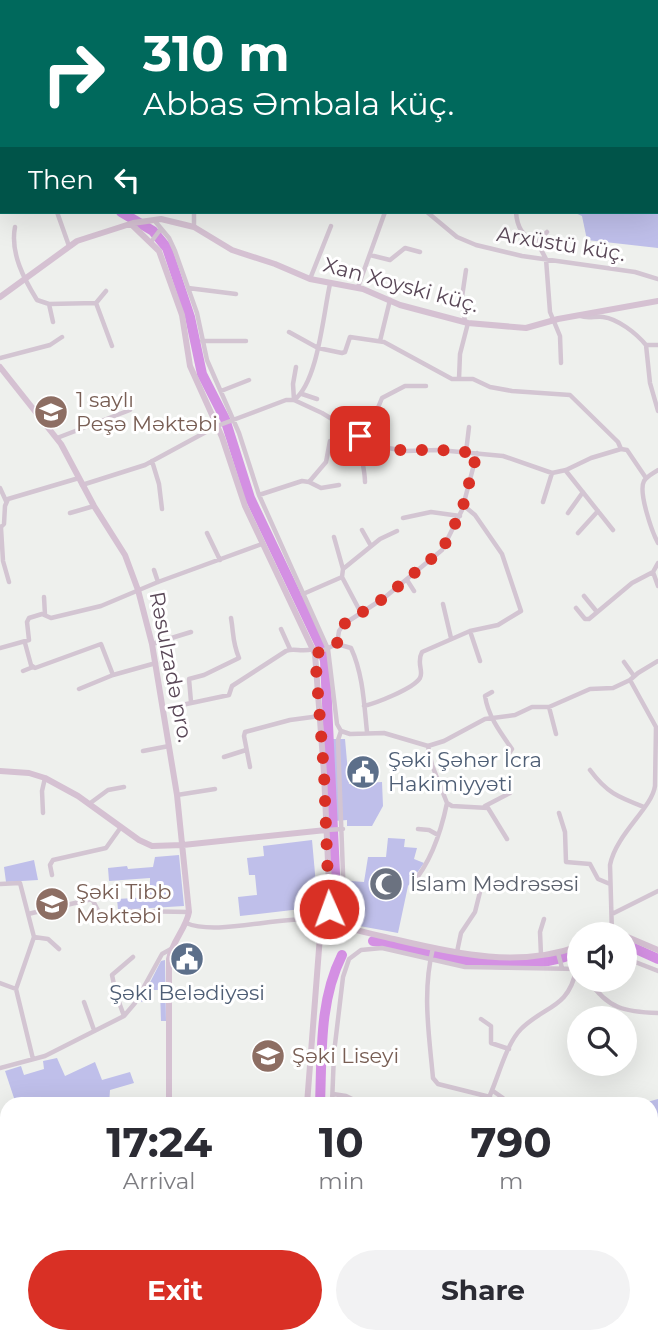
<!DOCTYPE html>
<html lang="en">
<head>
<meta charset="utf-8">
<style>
  body { margin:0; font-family:Montserrat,sans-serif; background:#f2f2f3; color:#2b2b33; height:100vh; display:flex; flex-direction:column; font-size:26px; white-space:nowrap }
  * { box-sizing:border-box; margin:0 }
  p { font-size:23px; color:#7c7c81 }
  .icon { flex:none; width:38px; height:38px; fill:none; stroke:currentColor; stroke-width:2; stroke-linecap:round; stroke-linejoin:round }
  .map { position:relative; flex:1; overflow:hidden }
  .sheet { position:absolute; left:0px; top:1097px; width:658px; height:247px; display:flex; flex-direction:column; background:#fff; border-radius:21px 21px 0 0; box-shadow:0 7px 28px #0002 }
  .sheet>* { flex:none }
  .guide { position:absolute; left:0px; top:0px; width:658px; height:214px; box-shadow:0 7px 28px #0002; background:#00695c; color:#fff; overflow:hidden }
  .buttons { position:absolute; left:567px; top:922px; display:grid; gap:14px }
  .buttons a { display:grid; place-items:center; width:70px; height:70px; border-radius:50%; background:#fff; box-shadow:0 7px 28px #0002; font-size:35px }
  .pin { position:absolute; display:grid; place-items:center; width:60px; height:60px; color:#fff; margin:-30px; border-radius:14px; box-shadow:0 4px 10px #0006 }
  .me { position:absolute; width:77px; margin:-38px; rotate:358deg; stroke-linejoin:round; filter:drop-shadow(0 0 5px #0008) }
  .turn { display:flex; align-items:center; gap:24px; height:147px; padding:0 28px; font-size:32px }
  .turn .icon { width:91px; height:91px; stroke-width:2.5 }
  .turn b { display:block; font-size:49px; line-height:60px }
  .then { display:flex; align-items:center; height:66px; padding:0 28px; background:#0003; gap:14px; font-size:26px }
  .eta { display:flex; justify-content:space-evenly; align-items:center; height:119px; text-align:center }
  .eta b { font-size:42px; font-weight:700; line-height:49px }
  .button { display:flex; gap:14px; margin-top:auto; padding:14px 28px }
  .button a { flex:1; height:80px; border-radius:42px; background:#d93025; color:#fff; font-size:28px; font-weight:700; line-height:80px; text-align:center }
  .button a+a { background:#f2f2f3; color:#2b2b33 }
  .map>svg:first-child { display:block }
  .green { fill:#bfbfea }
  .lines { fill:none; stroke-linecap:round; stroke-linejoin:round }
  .river { stroke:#d490e3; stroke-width:10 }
  .street { stroke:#d3c5d2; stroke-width:4.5 }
  .secondary { stroke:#d5c1d2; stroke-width:6 }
  .route { stroke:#d93025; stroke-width:12; stroke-dasharray:0 21.6 }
  .labels { text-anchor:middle; stroke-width:6; stroke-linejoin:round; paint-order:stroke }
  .street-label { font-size:21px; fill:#594757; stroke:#fff }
  .education-label { font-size:21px; fill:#785e54; stroke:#fff; text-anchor:start }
  .service-label { font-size:21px; fill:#4e5e75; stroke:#fff; text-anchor:start }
  .worship-label { font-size:21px; fill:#5b616d; stroke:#fff; text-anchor:start }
</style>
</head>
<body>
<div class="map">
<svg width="658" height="1343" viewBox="0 0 658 1343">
  <rect width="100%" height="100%" fill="#eef0ed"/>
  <path class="green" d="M57 0H658V248L587 240 582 216 573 212H656V2H56Z
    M331 739H345L349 784 382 782 383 806 372 826H347V820L335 821Z
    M388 838 405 839 404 847 417 848 414 859 424 863 408 886 398 933 354 925 350 917V881L364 882 368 857H386Z
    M312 840 318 907 240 916 238 897 257 895 255 875H249L247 858 264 856 263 846Z
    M179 855 184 906 118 910 117 899 150 897V878L109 881 108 868 127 866 128 869 153 867 155 857Z
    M34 860 38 880 6 882 4 867Z
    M165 960 166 1021H161L160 990H148L147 1001 140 1002 161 961Z
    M57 1058 65 1076 95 1062 102 1080 130 1072 134 1083 110 1090 109 1104H16L5 1071 21 1066 24 1075 44 1069 43 1061Z
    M658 1099V1156H651V1104H640Z
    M658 1242V1343H579L583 1337H651V1253Z"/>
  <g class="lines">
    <path class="river" d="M0 23 2 26
      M121 212 153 231 167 248 190 317 202 374 225 419 250 498 321 647 325 661 337 915
      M373 941C398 943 420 951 443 956 486 967 538 969 579 952
      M625 944 658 959
      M320 1104C322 1054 319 1001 342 955
      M311 1337 313 1343"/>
    <path class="street" d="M44 0 45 2
      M0 115H2
      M57 212 69 246
      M194 212V227
      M427 212 457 237 476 245 522 256 635 272 658 279
      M516 212C517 227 522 236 537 242
      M154 220 169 238 175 251 197 313 207 360 239 433 259 495 328 649 337 724 341 731 338 740 345 927
      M15 227C10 253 24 279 37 300L49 304 96 303 112 346
      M547 232 537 242 546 259 550 312 560 336 561 363
      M151 242 160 230
      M370 255 390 260 405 248 420 252
      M310 279 331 226
      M358 287 385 212
      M188 288 236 294
      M96 303 106 291
      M49 304 53 322
      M580 316C588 319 595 316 603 317 618 319 636 333 646 345L650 383 658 411
      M465 322 462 297 466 270
      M289 332 318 348 342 353 345 352 350 337 384 342 452 379H473L490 387 512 391 570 395 618 442 621 449 627 450 646 478
      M202 341H246
      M380 341 390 300
      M646 345H658
      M0 358 50 345 62 337
      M459 379 460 354 468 323
      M221 391 249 380
      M302 394 317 399
      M294 400C318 382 323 315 330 284
      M294 400 293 384 296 367
      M360 436C358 449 365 467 365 482
      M57 438 130 410
      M365 439 382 398 405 386H426
      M466 452 469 427
      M152 461 159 484 162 509
      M658 470C654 473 647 476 644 481 638 492 652 532 658 543
      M566 471 613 530
      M309 482 326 462 330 441
      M82 485 145 465 217 426 286 400H294L322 413 365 439 388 448 406 451 439 450 503 456 552 473 566 470 591 458 621 449
      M0 488 6 501
      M259 495 302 481 309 482 321 488 339 485
      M543 502 552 473
      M70 513 94 506
      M568 513 583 492
      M403 518 431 512 460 516
      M0 528 4 524 5 506 8 499 79 478
      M1 528 3 561 9 582
      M362 530 371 546
      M207 533 220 560
      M578 533 598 511
      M334 537 343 569
      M658 563 653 572 658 586
      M154 570 158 582
      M342 577 361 613
      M407 580 414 591
      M303 594 342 577 343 569 380 539 397 531
      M584 596 597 612
      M44 597 45 615
      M443 604 451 638
      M576 608 585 619H589L632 583 653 572
      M281 629 290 649
      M470 631 480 661
      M25 643 31 665 35 668 101 644 113 675
      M152 644 191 632
      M337 644 351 648C363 674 364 703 367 732
      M0 648 29 640 27 622 29 618 42 614 51 618 101 606 158 582 262 544
      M315 654 337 644 339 631 344 624 384 598 442 550 462 510 477 453
      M624 662 634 676
      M23 671 33 667
      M79 689 113 675 156 663
      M492 692 485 696C488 716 500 732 512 749L506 758
      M191 702 189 679 204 675 239 658C232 641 234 635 231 618
      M364 706C376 703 413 689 420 678 424 671 416 663 422 652L470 631 498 625 521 611 502 554 475 515 463 505
      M549 707 556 734
      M163 709 229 695 232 686 286 651C295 647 300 653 313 649
      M341 731 350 734 384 733 428 746 444 741 485 719 515 715 532 707H549L590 689 613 688 630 680
      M428 746 432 765 447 803 452 806 488 808 507 839
      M143 751 169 746
      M224 757 246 750
      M250 767 244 736 245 732 290 720 320 716
      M590 770C607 793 618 797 644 807
      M177 795 215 789
      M89 804 108 790 124 787
      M485 806 510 793
      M43 813 42 791 45 778
      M559 813 565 832 566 862 590 864 598 879 610 884
      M418 829 429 830 438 835
      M326 830 343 829
      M52 875 50 865 53 860 106 848 121 827
      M0 884 20 883 34 937 16 989
      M412 884C431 862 441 832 447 803
      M28 914 92 899 101 916 130 911 189 912
      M612 914 658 891
      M186 923C219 937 285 913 324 921
      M612 934 610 865C616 834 652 808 655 786L656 727 630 680 638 673 658 661
      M34 937 48 939 59 949
      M433 948C422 992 429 1034 433 1078L438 1084 490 1097
      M457 952 461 933 475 912 482 884
      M558 953 562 968
      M541 955 540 932 544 919
      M625 958 658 971
      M589 980C607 1009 626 1012 658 1013
      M0 983 16 989 33 1059
      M84 1002 94 1030
      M124 1016 116 994 112 975 133 957
      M481 1019 491 1026V1043L509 1049
      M0 1068 45 1056 124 1016 135 1003 162 954 171 949
      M493 1091 503 1098 504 1104
      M333 1094 346 1096 362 1104
      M332 1104 334 1053 343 977 349 959 361 950 382 948 465 967 579 969
      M486 1104C497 1083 505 1045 521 1029 544 1006 569 1008 576 970
      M0 1185 7 1183
      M0 1187 7 1206
      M63 1337V1343
      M330 1337 332 1343
      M538 1337 539 1343
      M374 1343 376 1339"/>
    <path class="secondary" d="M131 224 159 251 182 315 190 366 222 437 245 506 315 654 324 773 330 906 320 936 307 1104
      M0 297 77 241 133 223 161 219 194 227 232 250 275 264 310 279 363 289 400 305 468 323 526 328 558 319 658 301
      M0 367 61 444 94 506 125 555 138 590 152 644 177 795 189 912C186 929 172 941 169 959V1104
      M0 771 29 773 45 778 78 796 139 840 152 846 183 845 326 830
      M324 921C348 929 373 934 398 940 457 954 520 968 579 946
      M612 934H620
      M625 936 658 950
      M0 1298 7 1297
      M177 1337V1343
      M296 1337 298 1343"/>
  </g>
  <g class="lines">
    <path class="route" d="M329 909 324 773 315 654 337 644 339 631 344 624 384 598 442 550 462 510 477 453 439 450H398L360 436"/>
  </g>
  <defs>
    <g id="university-disc" transform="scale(1.75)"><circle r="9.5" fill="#8d6e63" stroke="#fff"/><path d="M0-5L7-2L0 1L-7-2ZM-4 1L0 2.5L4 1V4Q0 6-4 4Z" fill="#fff"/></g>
    <g id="civic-disc" transform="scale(1.75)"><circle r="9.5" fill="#5c6f8a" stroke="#fff"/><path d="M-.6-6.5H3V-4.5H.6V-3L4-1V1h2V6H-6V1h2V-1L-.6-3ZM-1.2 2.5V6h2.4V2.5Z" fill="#fff"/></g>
    <g id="mosque-disc" transform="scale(1.75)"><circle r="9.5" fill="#6b7280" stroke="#fff"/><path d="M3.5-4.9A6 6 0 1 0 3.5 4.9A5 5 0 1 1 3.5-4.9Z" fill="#fff"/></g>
    <g id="school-disc" transform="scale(1.75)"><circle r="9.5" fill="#8d6e63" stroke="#fff"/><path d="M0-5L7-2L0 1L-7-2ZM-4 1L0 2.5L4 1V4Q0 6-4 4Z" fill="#fff"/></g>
  </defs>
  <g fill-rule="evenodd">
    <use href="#university-disc" x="51" y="412"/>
    <use href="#civic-disc" x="363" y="772"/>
    <use href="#mosque-disc" x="386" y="884"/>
    <use href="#university-disc" x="52" y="904"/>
    <use href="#civic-disc" x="187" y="959"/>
    <use href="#school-disc" x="268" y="1056"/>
  </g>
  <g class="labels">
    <g class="street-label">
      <text transform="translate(561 244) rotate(9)" y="7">Arxüstü küç.</text>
      <text transform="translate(401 285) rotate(15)" y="7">Xan Xoyski küç.</text>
      <text transform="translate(171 667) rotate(79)" y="7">Rəsulzadə pro.</text>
    </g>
    <g class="education-label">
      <text x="76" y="407">1 saylı<tspan x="76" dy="24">Peşə Məktəbi</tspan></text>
      <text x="76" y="899">Şəki Tibb<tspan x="76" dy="24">Məktəbi</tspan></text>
      <text x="292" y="1063">Şəki Liseyi</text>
    </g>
    <g class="service-label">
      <text x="388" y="767">Şəki Şəhər İcra<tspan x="388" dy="24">Hakimiyyəti</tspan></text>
      <text x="187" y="1000" text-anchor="middle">Şəki Belədiyəsi</text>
    </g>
    <g class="worship-label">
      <text x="410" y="891">İslam Mədrəsəsi</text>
    </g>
  </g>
</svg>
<div class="buttons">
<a><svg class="icon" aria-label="sound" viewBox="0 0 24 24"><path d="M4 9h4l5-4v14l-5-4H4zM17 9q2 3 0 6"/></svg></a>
<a><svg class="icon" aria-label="search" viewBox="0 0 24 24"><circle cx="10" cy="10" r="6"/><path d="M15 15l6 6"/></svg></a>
</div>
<div class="pin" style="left:360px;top:436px;background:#d93025"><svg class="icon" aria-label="arrive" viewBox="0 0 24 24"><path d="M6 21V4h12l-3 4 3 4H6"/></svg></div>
<svg class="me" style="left:329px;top:909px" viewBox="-20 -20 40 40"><circle r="17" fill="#d93025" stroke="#fff" stroke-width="3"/><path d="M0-11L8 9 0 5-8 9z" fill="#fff"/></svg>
<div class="guide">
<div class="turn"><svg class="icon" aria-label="right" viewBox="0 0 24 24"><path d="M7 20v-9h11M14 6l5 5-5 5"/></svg><div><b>310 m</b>Abbas Əmbala küç.</div></div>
<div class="then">Then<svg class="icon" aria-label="left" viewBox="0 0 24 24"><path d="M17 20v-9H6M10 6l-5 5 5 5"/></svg></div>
</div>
<section class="sheet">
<div class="eta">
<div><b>17:24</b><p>Arrival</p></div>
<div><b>10</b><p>min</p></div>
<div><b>790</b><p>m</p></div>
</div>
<div class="button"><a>Exit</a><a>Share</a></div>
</section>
</div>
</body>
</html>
